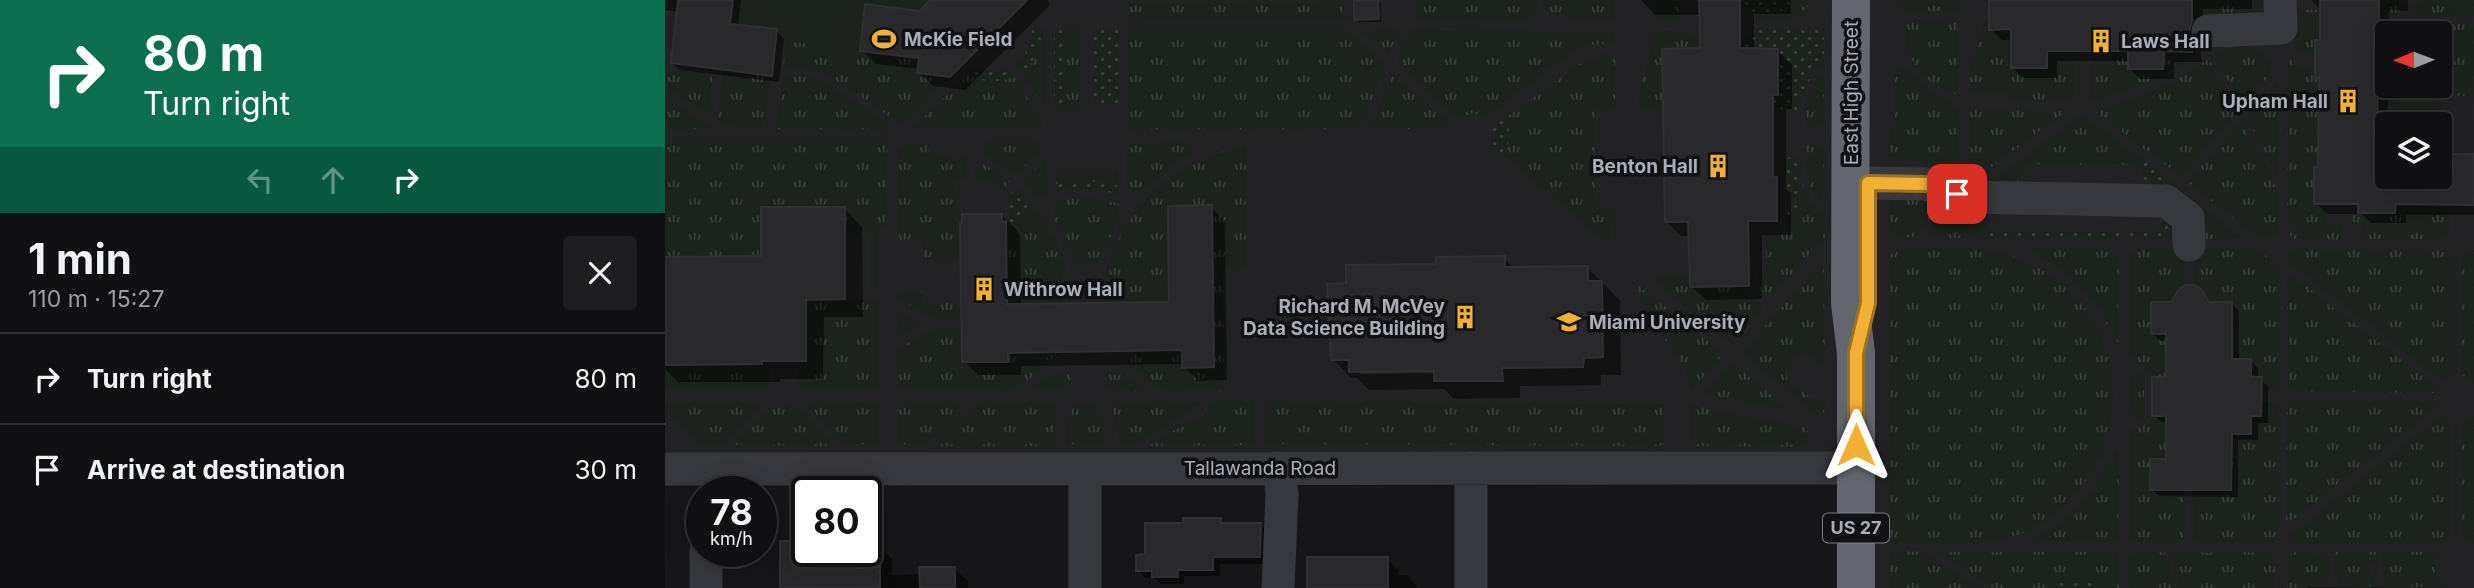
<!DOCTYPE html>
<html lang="en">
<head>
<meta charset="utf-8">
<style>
  body { margin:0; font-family:Inter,sans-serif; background:#1e1e20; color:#f1f3f6; height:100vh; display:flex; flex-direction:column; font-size:26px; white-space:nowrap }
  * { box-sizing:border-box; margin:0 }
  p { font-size:23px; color:#9c9d9f }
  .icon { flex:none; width:38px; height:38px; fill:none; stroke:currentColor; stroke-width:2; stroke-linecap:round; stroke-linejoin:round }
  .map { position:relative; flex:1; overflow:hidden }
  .drawer { display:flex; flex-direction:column; background:#101012; width:665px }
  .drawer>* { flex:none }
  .hud { background:#0b6e4f; color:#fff; overflow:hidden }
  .needle { width:46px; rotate:269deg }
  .fabs { position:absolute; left:1710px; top:21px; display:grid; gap:14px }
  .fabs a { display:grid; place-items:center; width:77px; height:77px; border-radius:7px; background:#101012; box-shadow:0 7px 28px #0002,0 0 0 2px #303032; font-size:35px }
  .speed { position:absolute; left:21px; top:476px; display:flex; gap:14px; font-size:35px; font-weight:700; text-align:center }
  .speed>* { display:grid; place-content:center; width:91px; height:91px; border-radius:50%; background:#101012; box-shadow:0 7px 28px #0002,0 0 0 2px #303032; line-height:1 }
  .speed small { font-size:18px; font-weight:400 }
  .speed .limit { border:4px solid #111; border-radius:10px; background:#fff; color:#111 }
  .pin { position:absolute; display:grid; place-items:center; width:60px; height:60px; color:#fff; margin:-30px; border-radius:14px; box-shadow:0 4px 10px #0006 }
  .me { position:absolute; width:77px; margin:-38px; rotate:0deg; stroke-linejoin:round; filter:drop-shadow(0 0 5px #0008) }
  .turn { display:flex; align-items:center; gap:24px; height:147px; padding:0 28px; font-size:32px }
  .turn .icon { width:91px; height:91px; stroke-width:2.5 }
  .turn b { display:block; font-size:49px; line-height:60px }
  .lanes { display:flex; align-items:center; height:66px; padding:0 28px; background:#0003; justify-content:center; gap:35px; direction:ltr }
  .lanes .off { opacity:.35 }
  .round { display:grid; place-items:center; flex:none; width:74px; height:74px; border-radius:7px; background:#1e1e20 }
  .head { display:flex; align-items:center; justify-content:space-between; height:119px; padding:0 28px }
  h1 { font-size:42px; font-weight:700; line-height:52px }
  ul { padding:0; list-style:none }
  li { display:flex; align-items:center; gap:21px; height:91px; padding:0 28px; border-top:2px solid #303032 }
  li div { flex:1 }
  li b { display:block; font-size:26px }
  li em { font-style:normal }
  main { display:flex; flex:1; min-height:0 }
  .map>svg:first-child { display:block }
  .built { fill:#222225; fill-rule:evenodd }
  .grass { fill:url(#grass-tufts) }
  .park { fill:url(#park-dots) }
  .pitch { fill:#1c231d }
  .shadow { fill:#0007; fill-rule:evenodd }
  .building { fill:#29292c; stroke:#303034; stroke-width:2 }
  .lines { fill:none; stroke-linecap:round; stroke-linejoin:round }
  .minor { stroke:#37383d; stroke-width:33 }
  .highway { stroke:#63666e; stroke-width:38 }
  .route-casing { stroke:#9d7322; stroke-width:18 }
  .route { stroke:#f2b134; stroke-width:12 }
  .labels { text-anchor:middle; stroke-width:7; stroke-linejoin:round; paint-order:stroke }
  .shield { fill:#111113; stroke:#7b7e86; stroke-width:2 }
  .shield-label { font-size:18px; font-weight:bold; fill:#a8adb8 }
  .poi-label { font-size:19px; font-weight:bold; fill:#a8adb8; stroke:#111113; text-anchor:start }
  .street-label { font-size:19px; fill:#a8adb8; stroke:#111113 }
</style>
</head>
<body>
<main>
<section class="drawer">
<div class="hud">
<div class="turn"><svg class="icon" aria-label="right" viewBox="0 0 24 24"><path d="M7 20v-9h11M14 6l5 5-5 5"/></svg><div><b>80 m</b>Turn right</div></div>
<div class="lanes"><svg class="icon off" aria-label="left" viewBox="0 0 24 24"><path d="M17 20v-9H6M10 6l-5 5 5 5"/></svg><svg class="icon off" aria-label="ahead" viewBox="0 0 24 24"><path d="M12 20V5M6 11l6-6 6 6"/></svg><svg class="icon" aria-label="right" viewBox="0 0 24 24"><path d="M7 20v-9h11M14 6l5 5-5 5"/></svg></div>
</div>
<div class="head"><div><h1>1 min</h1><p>110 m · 15:27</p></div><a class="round"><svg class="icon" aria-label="close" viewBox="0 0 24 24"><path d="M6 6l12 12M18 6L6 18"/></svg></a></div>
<ul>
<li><svg class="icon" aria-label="right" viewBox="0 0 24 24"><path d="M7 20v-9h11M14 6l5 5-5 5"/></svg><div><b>Turn right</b></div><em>80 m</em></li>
<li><svg class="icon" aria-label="arrive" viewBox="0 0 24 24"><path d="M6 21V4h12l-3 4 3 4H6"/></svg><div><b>Arrive at destination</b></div><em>30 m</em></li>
</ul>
</section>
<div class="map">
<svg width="1809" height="588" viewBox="0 0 1809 588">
  <defs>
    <pattern id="grass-tufts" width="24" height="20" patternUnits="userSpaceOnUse" patternTransform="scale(1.75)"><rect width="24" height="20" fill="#1c231d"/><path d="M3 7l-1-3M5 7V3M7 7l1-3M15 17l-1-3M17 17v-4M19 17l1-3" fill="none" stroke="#3a403c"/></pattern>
    <pattern id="park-dots" width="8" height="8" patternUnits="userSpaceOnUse" patternTransform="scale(1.75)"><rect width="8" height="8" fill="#1c231d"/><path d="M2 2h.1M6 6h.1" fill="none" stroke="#3a403c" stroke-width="1.8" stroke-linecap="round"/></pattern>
  </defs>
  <rect width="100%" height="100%" fill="#161618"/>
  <path class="built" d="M0 0H1809V588H1191L1190 468 0 469ZM1722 33H1774V86H1722ZM1722 124H1774V177H1722Z"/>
  <path class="grass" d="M756 0H867L871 9 865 20H752L751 14Z
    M876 0H949V20L906 19 885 13 879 9Z
    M1132 0H1147C1135 20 1114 25 1091 20L1090 14 1122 10Z
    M1234 0H1289L1295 11H1237L1234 7Z
    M1527 0H1600C1588 26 1551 18 1527 18Z
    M1714 0H1735L1734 15 1714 16Z
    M1746 0H1809V16L1747 15Z
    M988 1H1015V19L1011 21 991 19 988 14Z
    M677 2V15L689 16 687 21 462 22 463 3Z
    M1628 10H1655V40L1650 41V56L1638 54 1625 38Z
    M1324 20V29H1346V68L1382 67V51H1409V96L1407 99 1348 100 1347 97H1342V92L1305 91 1306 59 1312 53 1318 21Z
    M1241 21 1293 22V90L1290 94C1259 85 1234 53 1241 21Z
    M1714 24H1734L1741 33H1722V86H1767L1776 104V124H1713V76H1720L1721 37 1714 36Z
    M1752 24H1809V79L1800 96 1785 95 1775 76 1774 33H1753L1750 27Z
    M731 29 733 34 723 55 698 32 700 30Z
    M750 29 948 32V42L920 46 910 51 819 119 809 113 792 118 732 61 743 33Z
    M1001 29 1034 35V48L998 109 976 110 972 106 988 34Z
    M377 30H380V103L377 105 357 73C370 61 376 47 377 30Z
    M398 30H415L416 106H398Z
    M463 30H681L719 64 720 67 694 129 466 130 462 124Z
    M1527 32 1536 43 1537 49C1521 68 1449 99 1426 101L1425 51H1463V68L1498 69 1499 51H1527Z
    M121 41 254 58 285 77 240 123 236 124 161 74 118 66Z
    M1565 44C1585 45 1597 46 1606 65L1604 76 1577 109 1550 55Z
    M938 54H945L950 59V106L947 110H929L930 207H945L947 210 945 245 838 155C845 143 847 131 840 118L915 64Z
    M1544 59 1572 113 1516 177 1431 112 1499 86Z
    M1623 60H1626L1633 70 1639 67H1650V77L1654 78 1653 166 1649 167 1660 204V224H1677V240L1628 239 1622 232 1631 233V223H1622Z
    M1237 65 1257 83 1292 108 1293 154 1287 163 1233 160 1225 156V127L1230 126V73L1232 66Z
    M0 69 48 75 43 113 40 114 0 87Z
    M57 70 107 76 97 128C84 131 62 127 52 118Z
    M729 73 786 124 784 129H705L726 75Z
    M118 74 148 78 158 81 223 123V130L111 129Z
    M304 74C318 84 333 82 349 77L377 122V128H251V125Z
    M1158 74 1159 77V124L1157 127H1141L1142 98 1154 75Z
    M1613 81 1612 178 1581 116Z
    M0 96 43 125V129L0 130Z
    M1308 110 1395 111 1398 113 1327 167 1319 169 1307 163 1304 155 1305 112Z
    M1415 115 1420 116 1478 160 1474 165 1360 164 1359 177 1351 184 1327 182Z
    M1576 121 1612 189V233L1606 239H1595L1522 182Z
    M0 142H223L219 227 213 228V288H206V233H180L179 207H96V256L0 257Z
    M323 142H373L377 147 353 174H349L321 156 318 148Z
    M517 142 524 146V154L474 193 462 187V152L467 144Z
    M240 143 265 145 264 152 292 160 296 153 300 155 301 178H290L291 222 295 223V258H261L258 256V239L234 240V151Z
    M581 145V266H558L559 391 500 390 492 387 464 367 467 351 516 350 517 368 546 206H503L504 302 439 303 438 286 445 285V270H441C465 197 509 163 581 145Z
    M1141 145H1156L1159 148 1158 204C1140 189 1140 166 1141 145Z
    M378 160 381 161V179L379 180V196L375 198 359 181Z
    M314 161 345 181 338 190 331 185 309 178 310 162Z
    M389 170H454L452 185 416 180 391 184Z
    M1136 181 1145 200 1159 217 1160 237 1108 295 1098 293 1094 289V271H1101V234H1121V226L1132 214Z
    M1515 189 1578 239H1541L1539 218 1513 192Z
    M1226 195 1281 201 1250 237 1232 238 1226 232Z
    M429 198 454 204C454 225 441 245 433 265H412L389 218 390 202 403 199Z
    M1731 204 1784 205V237L1780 239H1698V224L1688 223V213H1730Z
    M1293 205 1322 213V238H1265Z
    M369 206 392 242 403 270H396L397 285 404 286 405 303 342 304 341 229Z
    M1366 248 1444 249 1454 259 1453 344H1450C1437 301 1405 271 1365 252Z
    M1231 249C1270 249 1316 243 1352 258 1449 296 1478 409 1414 490 1397 511 1372 530 1345 537 1309 548 1266 543 1229 543L1225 539 1226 255Z
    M1474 249H1510L1512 256 1519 259 1520 285 1513 291 1510 302H1486V334H1501V377H1487C1481 366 1471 365 1464 355L1465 256Z
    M1539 249H1592L1611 264V390L1596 391V377H1586V359H1553L1567 334V302H1542L1540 292 1529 285V258Z
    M1629 249 1784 250 1787 256V375L1776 380 1622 262V255Z
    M1801 250H1809V378L1807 380 1797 375V256Z
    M1154 264 1159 266 1160 364H1156L1147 354 1135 353 1123 360C1119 377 1122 389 1141 392L1145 399 1161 400 1159 413 1152 415 1077 353Z
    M993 275H1024L1025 287 1080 286 1084 296 1096 302 1097 309 1067 344 987 280Z
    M1628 276 1771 387 1770 393 1626 391 1623 389 1622 278Z
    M973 285 1055 351 1056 357 1026 390C1021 348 975 328 973 285Z
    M257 291V303H296V319H268L234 299 236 292Z
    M141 300H212V388H140L133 383V361H141Z
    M237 312 256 325 239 336 234 333V313Z
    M270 328H296L297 362H342L343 353 394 352V357L379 361 381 367 348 390 237 389 234 385 235 348Z
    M97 361H104V384L97 389H0V365L97 364Z
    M1065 364 1070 365 1117 404 1118 407 1114 409 1040 394Z
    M1474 373 1479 377V416L1475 420C1460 413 1464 392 1465 378Z
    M394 374H405V380L400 390 368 389V385L383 376 386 378Z
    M439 374 456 375 475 385V391L443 390Z
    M536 401 532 407 468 446H457C453 433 443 416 451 403Z
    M549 401H589V445L482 446 540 413Z
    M603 401 999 404V442L995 446 603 444Z
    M3 402 88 403 93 406 91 411 57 445H35L0 413V403Z
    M151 402 212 403V444L180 445 143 408 145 404Z
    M1596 402H1610L1612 405 1611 537 1606 542H1528V490H1566V460L1552 434 1586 433V416H1596Z
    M1624 402H1770L1771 408 1621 525 1622 406Z
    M240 403H294C293 426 256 454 233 442V410Z
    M312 403H391L392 419 386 446H267Z
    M428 403 439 427 440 444H401C401 430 401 414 412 404Z
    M1025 404 1140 428 1144 432 1140 440 1142 443 1131 447 1031 446 1025 437Z
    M126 405 133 408 166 442 167 446 71 445 70 442 105 409Z
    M1776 415 1786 420V533L1783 540 1776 544H1628L1623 537Z
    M1808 415 1809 416V544L1800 539 1796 531 1797 421Z
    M1487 416H1501V459H1485V489L1520 490V542H1468L1464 533 1465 433 1468 429 1483 424Z
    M1452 450 1454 453 1453 534 1449 541H1365C1371 537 1378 534 1385 530 1413 512 1434 485 1448 454Z
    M1228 551 1258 552 1316 588H1225V554Z
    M1272 552H1453L1454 588H1439L1433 580H1398L1389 584 1388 588H1329Z
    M1467 552H1500L1509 588H1464L1463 556 1467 555Z
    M1605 552 1610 558V588H1515L1506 553Z
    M1628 552 1664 554 1665 577H1662V585L1622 588 1623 558Z
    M1671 552H1713V562L1705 563V576L1709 577V586L1673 585V577H1669Z
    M1716 552H1771V583L1786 588 1719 586Z"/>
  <path class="park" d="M1132 0C1118 17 1096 14 1076 14V1Z
    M1094 29H1159V62C1146 77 1134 90 1134 112L1108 110V95L1113 94V49L1076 48V36H1090Z
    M367 30H377C376 48 371 60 357 72L352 64 365 47Z
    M389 30H398V106H389Z
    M428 30H454V105H428Z
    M310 67 327 72 344 68 349 77C333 82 318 84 304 74Z
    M840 118C847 131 845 143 838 155L826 145 828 134 826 130Z
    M1123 157 1134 159 1136 181 1133 198 1134 209 1129 220 1121 226V212L1128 211V188L1121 187 1122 176 1118 175V161L1123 160Z
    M1478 160 1511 186 1508 190C1492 182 1475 187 1474 165Z
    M416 180 452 185V195C433 187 411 186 391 193V184Z
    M352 188 369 206 341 229V221H345L344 205 340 200Z
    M1502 212 1514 239 1466 237 1465 231H1495L1496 215Z
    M1322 231 1454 232V236L1449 239 1322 238Z
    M1398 580H1433L1439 588H1388L1391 582Z"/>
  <path class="pitch" d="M0 0H362L254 58 121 41 112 38 107 76 6 63 11 17 65 24 67 13 0 4Z"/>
  <path class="shadow" d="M0 0H76L73 26 112 31 119 39 114 82 15 70 8 63 14 12 0 10Z
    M267 0H383L384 6 300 90 268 86 254 72 255 69 211 64 197 50 256 13Z
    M713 0 716 4V22H694L691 19Z
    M976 0H1126V14H1089V50H1112L1127 65V109H1121V189L1126 193V235H1097V299L1041 300 1026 286 1025 236H1016L1001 221 1036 50V15H990Z
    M1326 0H1587V9H1538L1537 33 1534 43 1537 62H1509V79H1475L1464 68V61H1392V78H1358L1347 67 1348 40H1337L1326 29Z
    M1646 0H1743V11L1724 10 1722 86 1731 87H1723L1722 177H1774L1809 156V215H1741V223H1706L1697 214H1662L1651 203 1655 169V81L1651 77 1657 42 1656 10Z
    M546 207 560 221 562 380 533 381 519 367 518 364 356 366V375H313L299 361 336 215 351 229 355 237 356 306 506 303Z
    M179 208 197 227 198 317H159L158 379H115V382H13L0 369V259L98 258Z
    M839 258 849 269 922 268 941 286 955 301 956 375H936V385L855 386V398L789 399 779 389 704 390 692 378H686L668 359 683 285 773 266ZM778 370V373L695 374 692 371Z
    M1535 290 1547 304H1567L1574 311V361H1586L1593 368V379L1603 386V423H1593V440H1573V497L1494 496 1486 489 1502 460V422H1496L1489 415 1502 379V341H1495L1488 334 1508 304Z
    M556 519 561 525H596L603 532 602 564H555V576H519V584H496L490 578H480L473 570 482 556 520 525Z
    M201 546H214L227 559V575L256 574 290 569 303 581V588H117L142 551H201Z
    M722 559 733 570V575H742L753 588H644Z
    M1642 587 1746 588H1642Z"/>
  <path class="building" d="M13 0H68L65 24 112 29 107 76 6 63Z
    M265 0H362L285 77 252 73 254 58 195 51 200 4 255 11Z
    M689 0H713L714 19 689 20Z
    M1034 0H1075V48L1113 49V95H1108V177H1112V221H1083L1084 286 1025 287 1023 222H1000L997 49 1035 48Z
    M1324 0H1527V21L1524 31 1527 52 1499 51 1498 69H1463V51H1382V68H1346V29L1324 30Z
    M1655 0H1714V36H1721L1720 77 1713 76 1712 154H1722V177H1774V154H1809V205L1731 204 1730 213H1693V204H1649V167H1653L1654 78H1650V40H1655Z
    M547 205 549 367 517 368V350L343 353V362H297L295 223H297V214H337V222L341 221 342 304 504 302 503 206Z
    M96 207H180V299L141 300V361H97V364L0 365V257L96 256Z
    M840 256V267L923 266V281H937L938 357 919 358 918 367 837 368 838 381H769V371L684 372V360H666L662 284 681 283V265L771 264V257Z
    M1520 285H1529L1536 289 1544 302H1567V359H1586V377H1597L1596 416H1586V434H1567L1566 490H1485V459H1501V416H1487V377H1501V334H1486V302H1506L1513 291Z
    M518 518H556V523H596L595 557H548V570H513V577H487V571H471V555L480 554V523H518Z
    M115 541H142V551H215V588H115Z
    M642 557H723V588H642Z
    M254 567H290V588H255Z"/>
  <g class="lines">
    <path class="minor" d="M1543 31 1616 28 1615 0
      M1203 183 1261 184 1300 197 1501 201 1523 218 1524 245
      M806 468V588
      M0 469 1191 468
      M420 469V588
      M41 551V588
      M613 588 617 494 614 468"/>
    <path class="highway" d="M1186 0 1185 303 1191 353V588"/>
  </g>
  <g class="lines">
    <g class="route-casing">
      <path id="route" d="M1191 445V353L1203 303V183L1261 184 1292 194"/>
    </g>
    <use href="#route" class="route"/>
  </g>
  <defs>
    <g id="stadium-bare" transform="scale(1.89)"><path d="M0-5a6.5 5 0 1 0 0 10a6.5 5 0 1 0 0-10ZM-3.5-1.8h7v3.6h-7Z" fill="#f2b134" stroke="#111113" stroke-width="2.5" paint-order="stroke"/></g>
    <g id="building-bare" transform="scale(1.89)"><path d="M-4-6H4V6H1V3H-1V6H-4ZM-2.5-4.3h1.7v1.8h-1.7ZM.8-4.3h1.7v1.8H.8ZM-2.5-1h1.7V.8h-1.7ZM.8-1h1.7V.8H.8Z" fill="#f2b134" stroke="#111113" stroke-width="2.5" paint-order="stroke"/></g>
    <g id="university-bare" transform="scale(1.89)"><path d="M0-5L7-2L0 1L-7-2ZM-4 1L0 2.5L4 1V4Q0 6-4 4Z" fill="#f2b134" stroke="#111113" stroke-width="2.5" paint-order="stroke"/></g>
  </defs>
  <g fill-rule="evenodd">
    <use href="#stadium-bare" x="219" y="39"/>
    <use href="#building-bare" x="1436" y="41"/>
    <use href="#building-bare" x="1683" y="101"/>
    <use href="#building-bare" x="1053" y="166"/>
    <use href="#building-bare" x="319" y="289"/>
    <use href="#building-bare" x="800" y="317"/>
    <use href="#university-bare" x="904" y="322"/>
  </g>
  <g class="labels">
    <rect class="shield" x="1158" y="513.5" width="66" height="29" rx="5"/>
    <g class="shield-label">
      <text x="1191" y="534">US 27</text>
    </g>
    <g class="poi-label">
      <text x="239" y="46">McKie Field</text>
      <text x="1456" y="48">Laws Hall</text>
      <text x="1663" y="108" text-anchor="end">Upham Hall</text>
      <text x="1033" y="173" text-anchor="end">Benton Hall</text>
      <text x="339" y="296">Withrow Hall</text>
      <text x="780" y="313" text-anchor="end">Richard M. McVey<tspan x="780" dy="22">Data Science Building</tspan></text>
      <text x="924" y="329">Miami University</text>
    </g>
    <g class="street-label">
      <text transform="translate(1186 93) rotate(-90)" y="7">East High Street</text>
      <text x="595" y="475">Tallawanda Road</text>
    </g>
  </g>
</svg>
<div class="fabs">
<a><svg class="needle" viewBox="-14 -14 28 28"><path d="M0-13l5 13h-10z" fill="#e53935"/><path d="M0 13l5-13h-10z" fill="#9c9d9f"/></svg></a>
<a><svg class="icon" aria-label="layers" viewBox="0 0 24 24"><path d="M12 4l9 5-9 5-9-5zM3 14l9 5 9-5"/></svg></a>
</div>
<div class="speed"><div>78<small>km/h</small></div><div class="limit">80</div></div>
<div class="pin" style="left:1292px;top:194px;background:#d93025"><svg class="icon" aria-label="arrive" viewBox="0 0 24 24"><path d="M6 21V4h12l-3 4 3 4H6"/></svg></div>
<svg class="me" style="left:1191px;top:445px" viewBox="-20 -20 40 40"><path d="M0-17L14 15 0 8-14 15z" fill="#f2b134" stroke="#fff" stroke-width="4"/></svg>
</div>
</main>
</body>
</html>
